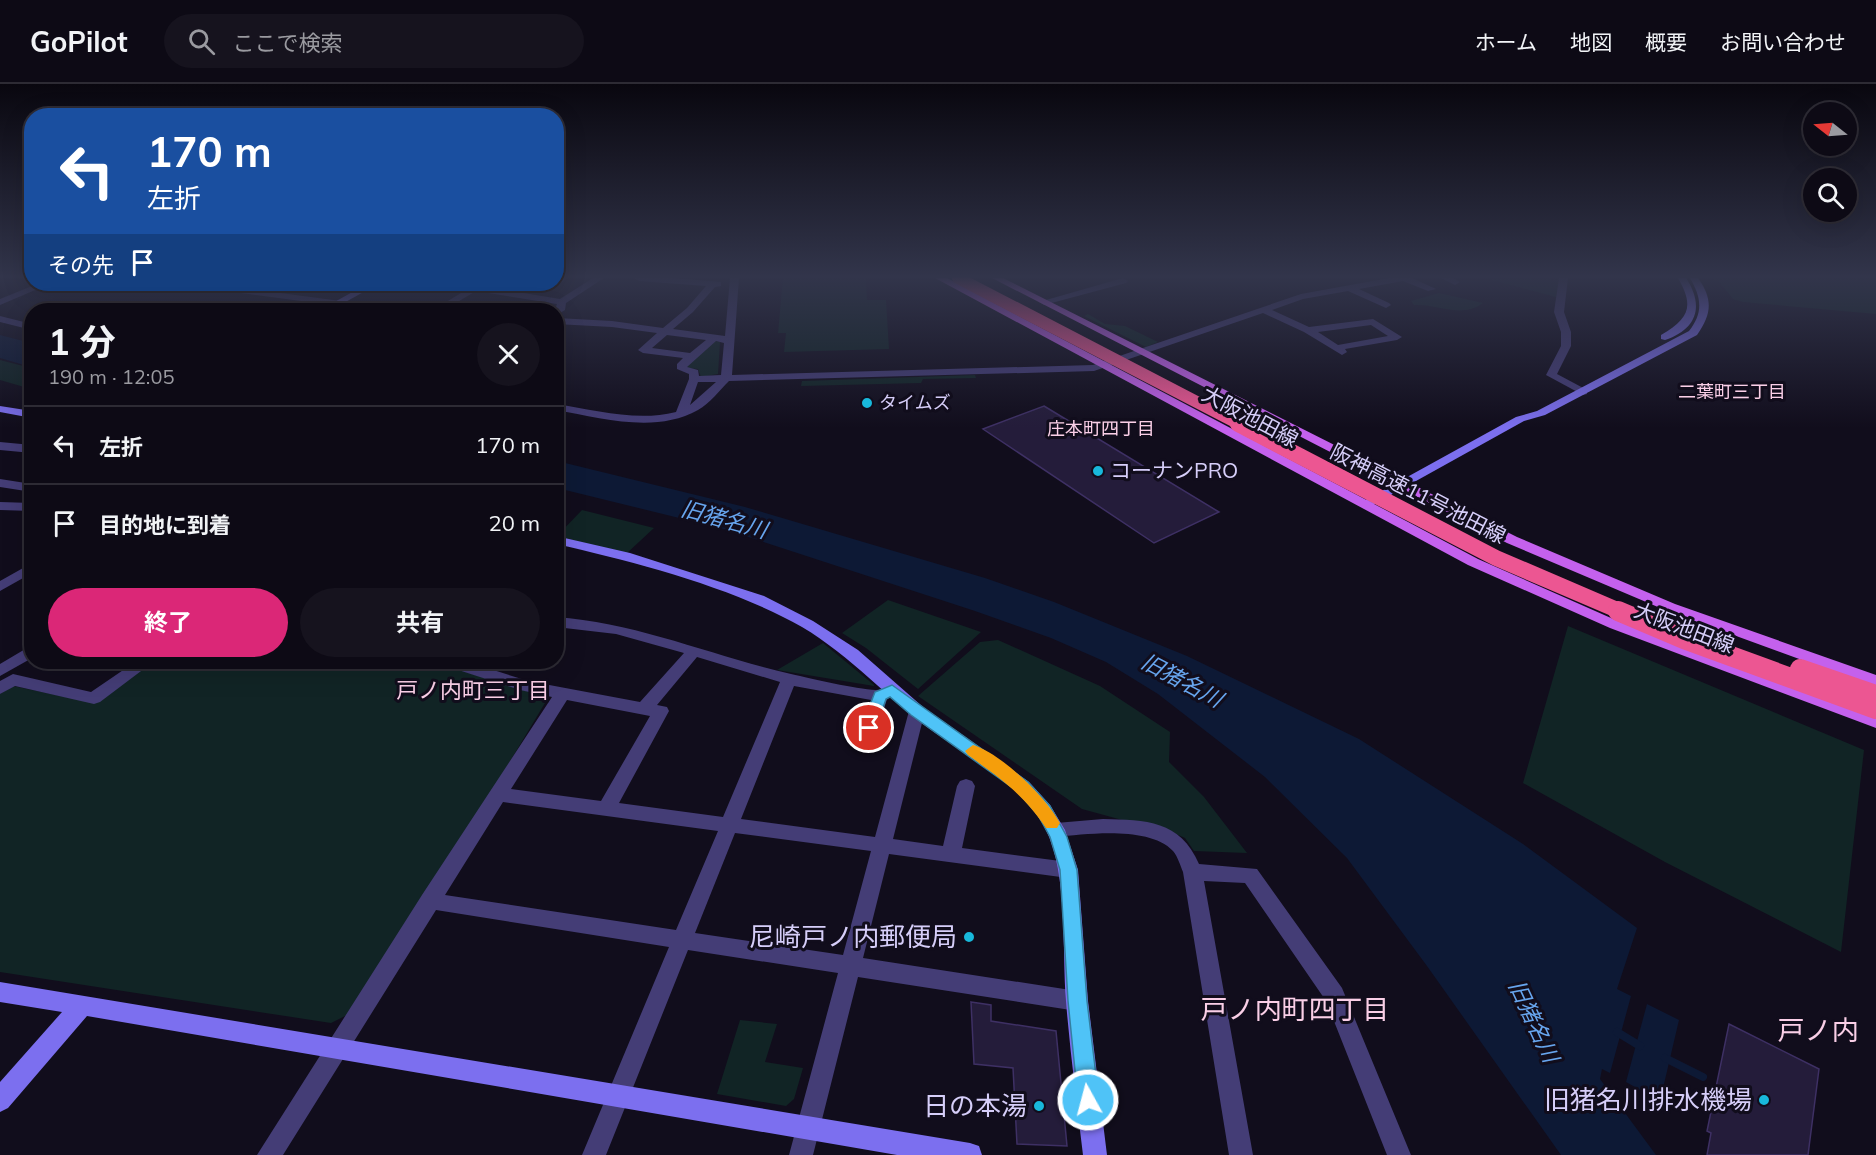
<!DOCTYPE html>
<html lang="ja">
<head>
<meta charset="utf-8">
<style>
  body { margin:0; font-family:Mulish,"Noto Sans JP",sans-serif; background:#16131e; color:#f1f3f6; height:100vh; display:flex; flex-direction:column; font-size:22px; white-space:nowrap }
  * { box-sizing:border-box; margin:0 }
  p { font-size:20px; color:#9a9aa0 }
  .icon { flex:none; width:33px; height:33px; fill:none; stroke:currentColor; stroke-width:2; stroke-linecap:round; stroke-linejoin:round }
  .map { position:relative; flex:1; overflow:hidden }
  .details { position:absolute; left:24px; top:219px; width:540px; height:366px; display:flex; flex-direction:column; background:#0d0a15; border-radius:24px; box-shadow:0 6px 24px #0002,0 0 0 2px #2d2b34 }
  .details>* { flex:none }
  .top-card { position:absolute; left:24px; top:24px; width:540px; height:183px; border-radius:24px; box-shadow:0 6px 24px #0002,0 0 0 2px #2d2b34; background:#1a4fa0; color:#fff; overflow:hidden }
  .needle { width:39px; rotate:287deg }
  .tools { position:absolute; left:1803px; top:18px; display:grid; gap:12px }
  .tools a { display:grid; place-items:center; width:54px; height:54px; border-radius:50%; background:#0d0a15; box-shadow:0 6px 24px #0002,0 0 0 2px #2d2b34; font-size:30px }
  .pin { position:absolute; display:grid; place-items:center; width:51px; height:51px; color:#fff; margin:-26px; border:3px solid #fff; border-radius:50%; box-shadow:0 2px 6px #0007 }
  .me { position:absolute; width:66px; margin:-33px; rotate:353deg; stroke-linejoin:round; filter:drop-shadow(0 0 4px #0008) }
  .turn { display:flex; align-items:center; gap:21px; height:126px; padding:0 24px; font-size:27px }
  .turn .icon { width:78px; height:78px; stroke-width:2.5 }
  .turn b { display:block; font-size:42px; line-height:51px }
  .then { display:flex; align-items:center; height:57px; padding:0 24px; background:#0003; gap:12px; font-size:22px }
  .round { display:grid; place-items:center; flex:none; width:63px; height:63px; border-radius:32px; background:#16131e }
  .head { display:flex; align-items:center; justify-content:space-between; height:102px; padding:0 24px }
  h1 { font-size:36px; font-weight:700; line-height:45px }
  .primary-button { display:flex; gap:12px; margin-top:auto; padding:12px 24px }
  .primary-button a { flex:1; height:69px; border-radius:36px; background:#db2777; color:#fff; font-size:24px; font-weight:700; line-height:69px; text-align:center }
  .primary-button a+a { background:#16131e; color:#f1f3f6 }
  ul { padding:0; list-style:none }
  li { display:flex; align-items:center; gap:18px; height:78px; padding:0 24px; border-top:2px solid #2d2b34 }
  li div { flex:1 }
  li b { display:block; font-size:22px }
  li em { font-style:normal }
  header { display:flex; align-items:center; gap:36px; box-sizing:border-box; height:84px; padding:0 30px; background:#0d0a15; border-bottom:2px solid #2d2b34 }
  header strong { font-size:28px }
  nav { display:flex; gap:33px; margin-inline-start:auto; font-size:21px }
  .search { width:420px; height:54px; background:#16131e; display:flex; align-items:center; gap:15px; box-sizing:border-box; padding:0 21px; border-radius:33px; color:#9a9aa0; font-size:22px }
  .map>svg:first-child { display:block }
  .green { fill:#112425 }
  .water { fill:#0d1935 }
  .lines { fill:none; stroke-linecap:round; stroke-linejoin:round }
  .stream { stroke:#0d1935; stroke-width:8 }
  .building { fill:#241c3a; stroke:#3e3064; stroke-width:1.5 }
  .street { fill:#443d76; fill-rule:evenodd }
  .secondary { fill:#7c6fef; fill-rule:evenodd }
  .primary { fill:#c461ed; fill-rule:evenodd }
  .highway-bridge-far2 { stroke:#ec5692; stroke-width:12 }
  .highway-bridge-far1 { stroke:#ec5692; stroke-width:16 }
  .highway-bridge { stroke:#ec5692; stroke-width:20 }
  .route { fill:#4fc3f7; stroke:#337fa1; stroke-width:1.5 }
  .slow { fill:#f59e0b }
  .poi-dot { fill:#18b8db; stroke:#110d1c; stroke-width:2 }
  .labels { text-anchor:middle; stroke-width:6; stroke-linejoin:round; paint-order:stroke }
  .far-neighbourhood-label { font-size:18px; fill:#facfe7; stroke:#110d1c }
  .far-poi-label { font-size:18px; fill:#d6cef9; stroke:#110d1c; text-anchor:start }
  .street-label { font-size:21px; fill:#d6cef9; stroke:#110d1c }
  .poi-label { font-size:21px; fill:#d6cef9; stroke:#110d1c; text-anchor:start }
  .water-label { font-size:22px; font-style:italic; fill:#67a5ee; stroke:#110d1c }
  .neighbourhood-label { font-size:22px; fill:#facfe7; stroke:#110d1c }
  .near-poi-label { font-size:26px; fill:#d6cef9; stroke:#110d1c; text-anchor:end }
  .near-neighbourhood-label { font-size:27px; fill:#facfe7; stroke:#110d1c }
</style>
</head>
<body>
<header>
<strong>GoPilot</strong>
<div class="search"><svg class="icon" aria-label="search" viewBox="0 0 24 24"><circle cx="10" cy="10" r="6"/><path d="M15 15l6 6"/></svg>ここで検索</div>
<nav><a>ホーム</a><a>地図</a><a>概要</a><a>お問い合わせ</a></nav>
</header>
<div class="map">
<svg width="1876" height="1071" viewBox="0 0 1876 1071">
  <rect width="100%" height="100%" fill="#110d1c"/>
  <path class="green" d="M783 194H866L867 216H886L889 265 784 268 786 249H778Z
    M1531 194 1559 196 1556 213 1488 195Z
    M1705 194H1876V230L1743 218 1733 215 1718 196Z
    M1439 209 1483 219C1462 235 1439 220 1414 221L1411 217Z
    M1088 230 1105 240 1125 242 1158 258 1146 263 1084 232Z
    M715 257 720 258 718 290 701 293 698 285 687 284 685 281Z
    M0 276 31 284V305L0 296Z
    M975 291 976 294 923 295 921 299 801 302 802 297Z
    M582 426 654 444 626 470 557 452Z
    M888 516 981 548 918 605 866 564 842 549Z
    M1568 542 1864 666 1841 868 1665 778 1523 699Z
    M998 556 1100 602 1170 648 1169 678 1204 713 1247 769 1194 767 1185 754 1167 746 1166 748 1082 725 918 612 980 558Z
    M823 559 874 601V602L777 586Z
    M151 578H435L548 614 494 704 349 930 331 939 0 888V610L13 602 95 619Z
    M740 936 777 940 765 978 803 984 794 1015 786 1022 717 1010Z"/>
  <path class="water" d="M0 251 31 259V283L0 274Z
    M557 377 745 423 985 494 1054 518 1187 572 1359 655 1523 760 1637 844 1617 905 1631 912 1610 989 1602 985 1600 995 1656 1071H1561L1427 882 1347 774 1265 693 1158 610 1106 578 1051 554 975 527 724 445 557 404Z
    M1647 920 1679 936 1660 1017 1626 998Z"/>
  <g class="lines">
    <path class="stream" d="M1617 948 1640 962
      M1665 974 1703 993"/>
  </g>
  <path class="building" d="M1044 322 1219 428 1154 459 983 345Z
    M971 918 991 921V937L1056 947 1067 1062 1017 1060 1013 984 974 980Z
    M1729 940 1819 985 1808 1071H1707L1711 1049 1707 1047Z"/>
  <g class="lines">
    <path class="street" d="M557 194H568L559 200H553H556Z
      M593 194H604L566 219 565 226 560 229 555 226 557 220 476 207 444 226H433L466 206 444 202 443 200 475 201 560 215Z
      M634 194H673L721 198V202L715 203 693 228 673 245 725 252 730 194H739L732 291 1093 281 1301 210 1389 194H1412L1436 205 1428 207 1403 197 1359 205 1389 219 1391 221 1386 224 1348 207 1303 215 1272 226 1309 243 1373 235 1402 253 1397 256 1345 265 1347 268 1342 271 1304 248 1263 229 1094 287 729 297C719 307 710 319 698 326 655 350 602 334 556 326V320C596 326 636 338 676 328L689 295V290L677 285V280L683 274 643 269 638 266 657 249 612 243 556 240 557 234 612 237 663 244 687 224 706 202 639 197ZM1371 241 1388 252 1338 261 1318 248ZM667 251 706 256 690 269 652 264ZM716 257 724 259 721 291 699 292 698 286 687 283ZM698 298H716L690 321Z
      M1123 194 1128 197 1126 199 1044 221 1039 218Z
      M1441 194H1453L1460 198 1455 201Z
      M1559 194H1568L1564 228 1571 248V262L1557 290 1587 306V310L1583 311 1546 291 1561 262V248L1554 228Z
      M37 200H49L0 221V215Z
      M191 200H213L386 223 391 226H369L196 203Z
      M0 232 32 240V246L0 238Z
      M0 358 32 361V369L0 366Z
      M0 395 32 400V408L0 403Z
      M0 418 32 419V427L0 426Z
      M32 479V489L0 507V497Z
      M556 533C638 539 712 572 791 590 813 595 855 605 876 606 884 606 889 599 898 602L900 606 887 615 873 660 870 664H858L855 660 871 616 794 602 741 735 875 753 909 627 911 623H923L925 627 893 755 943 762 957 702 960 697 966 695 972 697 975 702 962 764 1068 778 1075 780 1078 786 1075 792 1068 794 889 770 863 874 1077 907 1085 910 1088 917 1085 924 1077 927 858 893 813 1071H789L838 889 688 866 606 1071H582L669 863 436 826 283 1071H257L422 811 552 613 520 606 446 582 444 578H468L528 597 640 618 684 569 616 550 556 543ZM697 573 780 598 723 733 619 719 669 627 667 623 657 621ZM567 616 650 632 601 717 511 705ZM503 718 718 747 676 846 445 811ZM735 749 871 767 843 871 695 849Z
      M32 561V574L0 592V580Z
      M135 578H153L100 618 94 620 15 602 0 610V597L13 590 91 608Z
      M1103 735C1146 736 1180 736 1199 780L1257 785 1342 904 1411 1071H1387L1326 917 1245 799 1204 797 1253 1071H1229L1183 788C1180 781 1178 773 1173 767 1149 742 1088 750 1056 753L1049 751 1047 746 1049 741 1056 739Z"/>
    <path class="secondary" d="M1678 194H1686C1704 221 1698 245 1665 256L1661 255V251C1690 234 1694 222 1678 194Z
      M1690 194H1698C1713 215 1712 230 1697 251L1545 331 1524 337 1371 422 1366 423 1360 419 1516 333 1537 327 1689 247C1704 228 1701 213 1690 194Z
      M367 200H378L331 226H320Z
      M0 322 32 327V334L0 328Z
      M556 452 630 469 764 512 813 537 858 566 923 623 1029 698 1050 721 1065 746 1078 786 1088 917 1107 1071H1083C1077 1020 1070 968 1066 917 1062 867 1068 790 1046 746 1026 704 971 674 934 648 888 615 851 572 802 543 732 503 635 478 556 460Z
      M0 898 970 1059 979 1062 982 1071H897L87 932 8 1024 0 1028V998L62 928 0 918Z"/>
    <path class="primary" d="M935 194H947L1478 475 1620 538 1876 632V644L1610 544 1468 481Z
      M992 194H1003L1517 453 1675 520 1876 591V603L1665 526 1507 459Z"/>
    <path class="highway-bridge-far2" d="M958 194 1241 341"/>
    <path class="highway-bridge-far1" d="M1238 340 1496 474 1622 528"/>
    <path class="highway-bridge" d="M1618 527 1684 555 1876 625
      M1800 585 1876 611"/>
  </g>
  <linearGradient id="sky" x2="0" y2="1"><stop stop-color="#09070f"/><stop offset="0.56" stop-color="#32354b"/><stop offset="1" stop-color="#32354b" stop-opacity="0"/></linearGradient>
  <rect width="1876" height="344" fill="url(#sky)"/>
  <path class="route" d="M892 601 1028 698 1050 722 1067 753 1077 786 1087 917 1099 1016 1096 1024 1088 1027 1081 1024 1078 1016 1068 917 1060 786 1050 753 1038 731 1017 707 911 631 890 613 886 615 875 648H864L861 644 875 608Z"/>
  <path class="slow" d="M973 661C1002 670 1046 713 1060 739L1057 744H1046C1022 709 1001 695 968 671L965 667Z"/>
  <g class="poi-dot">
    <circle cx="867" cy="319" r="6"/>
    <circle cx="1098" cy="387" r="6"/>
    <circle cx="969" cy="853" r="6"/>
    <circle cx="1764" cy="1016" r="6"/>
    <circle cx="1039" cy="1022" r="6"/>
  </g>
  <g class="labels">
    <g class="far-neighbourhood-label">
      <text x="1732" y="314">二葉町三丁目</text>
      <text x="1101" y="351">庄本町四丁目</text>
    </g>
    <g class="far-poi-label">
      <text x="879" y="325">タイムズ</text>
    </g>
    <g class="street-label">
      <text transform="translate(1250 333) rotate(28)" y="7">大阪池田線</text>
      <text transform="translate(1418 410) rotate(27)" y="7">阪神高速11号池田線</text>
      <text transform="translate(1684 544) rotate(21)" y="7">大阪池田線</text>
    </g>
    <g class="poi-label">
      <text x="1110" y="394">コーナンPRO</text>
    </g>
    <g class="water-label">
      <text transform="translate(724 435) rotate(15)" y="8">旧猪名川</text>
      <text transform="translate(1182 596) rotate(28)" y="8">旧猪名川</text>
      <text transform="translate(1534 937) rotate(65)" y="8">旧猪名川</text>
    </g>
    <g class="neighbourhood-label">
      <text x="473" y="614">戸ノ内町三丁目</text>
    </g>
    <g class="near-poi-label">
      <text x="957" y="862">尼崎戸ノ内郵便局</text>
      <text x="1752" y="1025">旧猪名川排水機場</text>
      <text x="1027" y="1031">日の本湯</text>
    </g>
    <g class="near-neighbourhood-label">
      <text x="1295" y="935">戸ノ内町四丁目</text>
      <text x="1818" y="956">戸ノ内</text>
    </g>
  </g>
</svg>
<div class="tools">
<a><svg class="needle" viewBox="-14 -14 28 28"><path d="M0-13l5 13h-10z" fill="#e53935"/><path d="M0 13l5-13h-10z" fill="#9a9aa0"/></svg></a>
<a><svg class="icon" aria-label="search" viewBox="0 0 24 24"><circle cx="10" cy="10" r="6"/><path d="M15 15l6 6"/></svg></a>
</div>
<div class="pin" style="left:869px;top:644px;background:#d93025"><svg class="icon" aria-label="arrive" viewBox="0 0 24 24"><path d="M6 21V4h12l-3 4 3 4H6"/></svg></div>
<svg class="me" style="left:1088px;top:1016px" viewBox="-20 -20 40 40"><circle r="17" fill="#4fc3f7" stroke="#fff" stroke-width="3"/><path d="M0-11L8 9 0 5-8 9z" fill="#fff"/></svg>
<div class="top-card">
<div class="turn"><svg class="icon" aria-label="left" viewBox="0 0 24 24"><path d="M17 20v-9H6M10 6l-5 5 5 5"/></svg><div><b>170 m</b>左折</div></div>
<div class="then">その先<svg class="icon" aria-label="arrive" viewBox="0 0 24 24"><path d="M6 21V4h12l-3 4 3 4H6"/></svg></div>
</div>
<section class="details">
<div class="head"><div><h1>1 分</h1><p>190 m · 12:05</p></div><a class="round"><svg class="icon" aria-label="close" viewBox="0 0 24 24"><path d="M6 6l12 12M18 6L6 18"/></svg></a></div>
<ul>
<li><svg class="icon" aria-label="left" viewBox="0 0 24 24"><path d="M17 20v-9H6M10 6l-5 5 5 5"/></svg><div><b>左折</b></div><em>170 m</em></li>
<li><svg class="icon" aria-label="arrive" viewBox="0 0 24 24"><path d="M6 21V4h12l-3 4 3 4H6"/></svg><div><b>目的地に到着</b></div><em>20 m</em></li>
</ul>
<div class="primary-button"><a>終了</a><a>共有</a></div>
</section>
</div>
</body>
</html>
